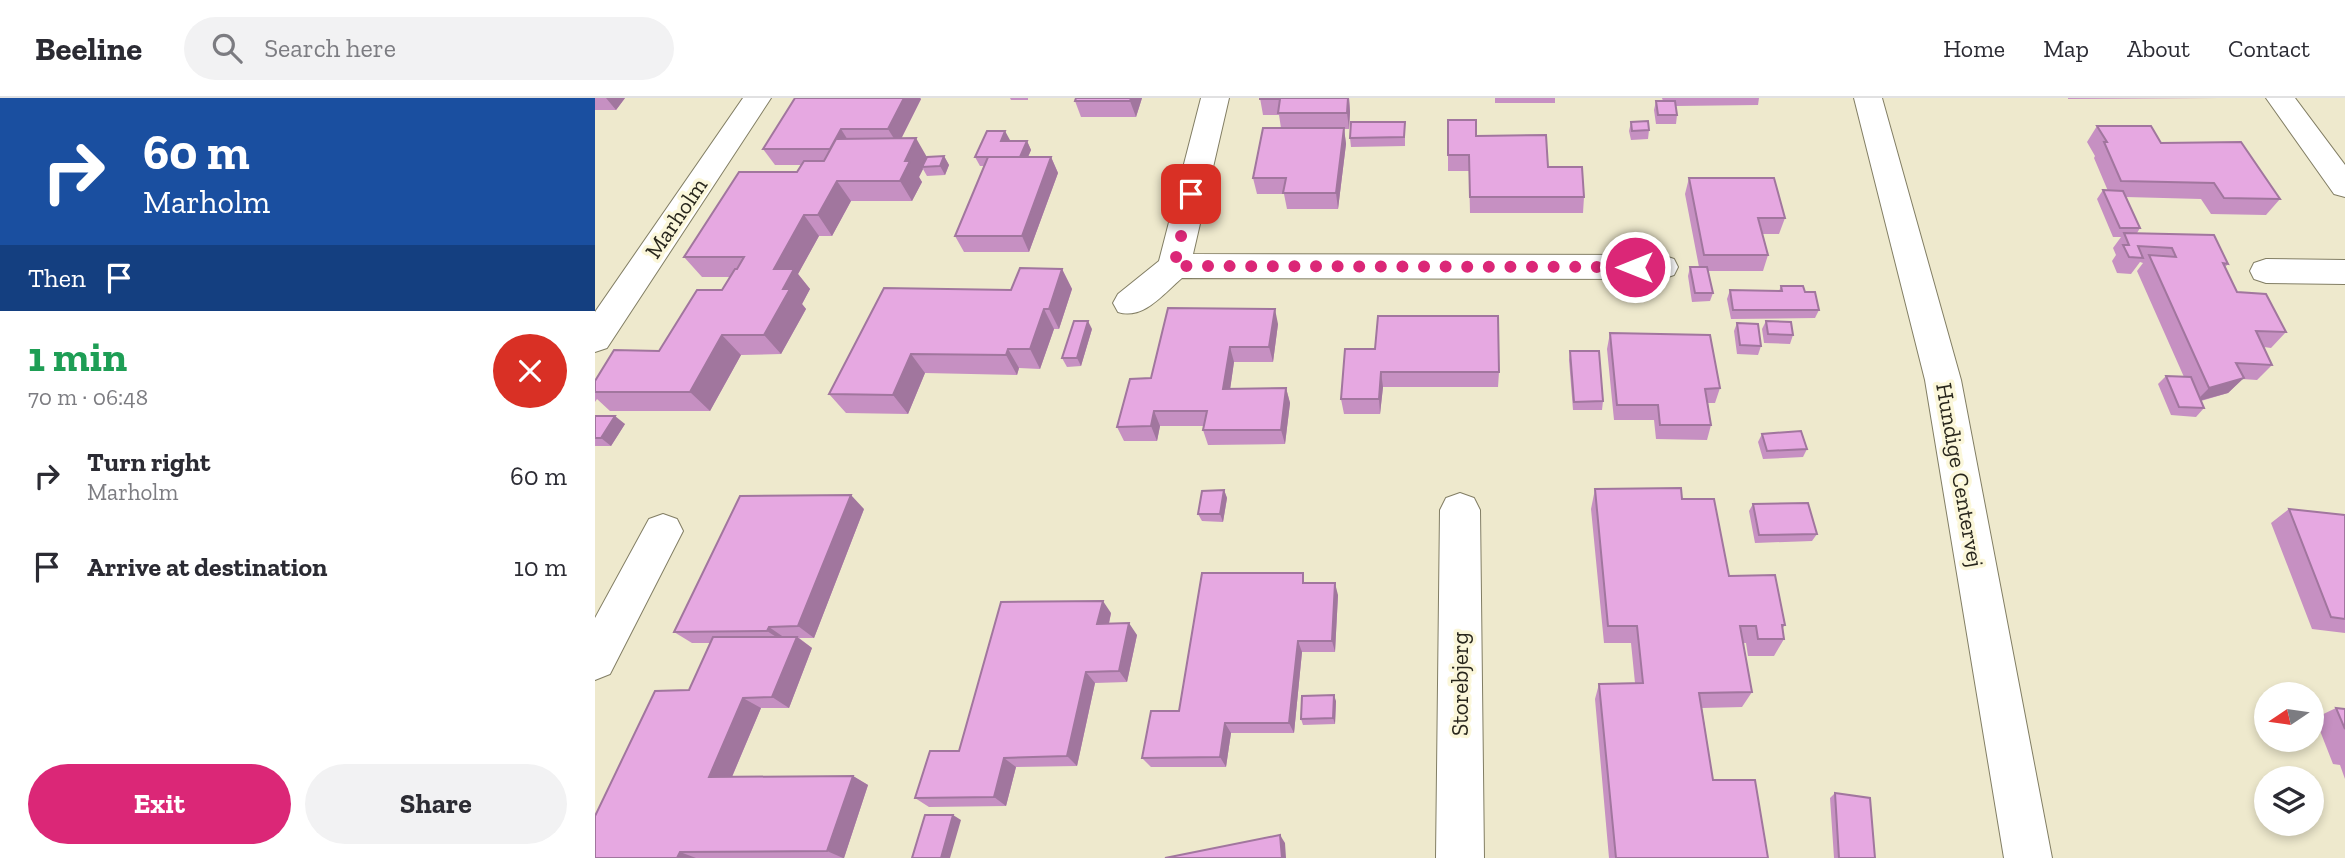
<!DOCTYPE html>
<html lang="en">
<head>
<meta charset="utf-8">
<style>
  body { margin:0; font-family:"Zilla Slab",serif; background:#f2f2f3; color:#2b2b33; height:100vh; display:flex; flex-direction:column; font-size:26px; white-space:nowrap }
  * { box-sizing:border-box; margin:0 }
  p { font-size:23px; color:#7c7c81 }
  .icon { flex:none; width:38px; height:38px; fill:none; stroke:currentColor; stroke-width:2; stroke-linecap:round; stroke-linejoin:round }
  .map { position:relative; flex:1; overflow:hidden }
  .side { display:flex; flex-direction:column; background:#fff; width:595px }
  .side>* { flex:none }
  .top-card { background:#1a4fa0; color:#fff; overflow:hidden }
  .needle { width:46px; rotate:257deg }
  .fabs { position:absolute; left:1659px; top:584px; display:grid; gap:14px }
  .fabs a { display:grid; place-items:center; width:70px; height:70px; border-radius:50%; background:#fff; box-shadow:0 4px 10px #0003; font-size:35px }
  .pin { position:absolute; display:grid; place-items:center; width:60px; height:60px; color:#fff; margin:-30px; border-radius:14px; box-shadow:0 4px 10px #0006 }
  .me { position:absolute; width:77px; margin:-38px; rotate:270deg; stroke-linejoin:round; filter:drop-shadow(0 0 5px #0008) }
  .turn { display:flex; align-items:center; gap:24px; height:147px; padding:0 28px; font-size:32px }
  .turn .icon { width:91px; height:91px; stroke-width:2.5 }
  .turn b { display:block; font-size:49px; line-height:60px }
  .then { display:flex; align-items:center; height:66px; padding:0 28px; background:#0003; gap:14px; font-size:26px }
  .round { display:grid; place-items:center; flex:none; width:74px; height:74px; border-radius:37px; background:#f2f2f3 }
  .summary { display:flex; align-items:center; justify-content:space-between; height:119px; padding:0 28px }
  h1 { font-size:42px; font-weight:700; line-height:52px; color:#1e9e55 }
  .action { display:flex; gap:14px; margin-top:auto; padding:14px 28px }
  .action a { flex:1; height:80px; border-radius:42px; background:#db2777; color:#fff; font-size:28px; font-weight:700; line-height:80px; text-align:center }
  .action a+a { background:#f2f2f3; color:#2b2b33 }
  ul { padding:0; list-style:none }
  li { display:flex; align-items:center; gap:21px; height:91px; padding:0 28px }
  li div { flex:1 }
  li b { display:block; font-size:26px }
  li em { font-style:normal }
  header { display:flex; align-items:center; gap:42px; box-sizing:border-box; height:98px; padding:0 35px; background:#fff; border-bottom:2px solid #e1e1e2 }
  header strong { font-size:33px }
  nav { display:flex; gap:38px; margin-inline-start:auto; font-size:24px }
  .search { width:490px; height:63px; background:#f2f2f3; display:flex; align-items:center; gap:18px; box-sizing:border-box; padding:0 24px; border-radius:38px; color:#7c7c81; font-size:26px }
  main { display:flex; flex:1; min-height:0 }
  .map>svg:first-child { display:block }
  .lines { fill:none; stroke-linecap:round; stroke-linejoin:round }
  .minor-casing { stroke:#827e64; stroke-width:2 }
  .tertiary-casing { stroke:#827e64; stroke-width:2 }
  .minor { fill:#fff; fill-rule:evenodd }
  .tertiary { fill:#fff; fill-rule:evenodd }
  .wall { fill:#c690c2 }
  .shaded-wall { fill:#a1769e }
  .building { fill:#e6a8e1; stroke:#a1769e; stroke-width:2 }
  .route { stroke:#db2777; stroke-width:12; stroke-dasharray:0 21.6 }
  .labels { text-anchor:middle; stroke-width:7; stroke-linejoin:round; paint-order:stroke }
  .street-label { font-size:23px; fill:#28261c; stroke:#fbf7da }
</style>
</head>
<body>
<header>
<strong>Beeline</strong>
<div class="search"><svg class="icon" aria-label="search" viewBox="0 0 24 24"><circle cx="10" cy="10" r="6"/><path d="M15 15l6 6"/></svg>Search here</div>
<nav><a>Home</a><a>Map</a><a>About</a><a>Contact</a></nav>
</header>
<main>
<section class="side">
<div class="top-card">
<div class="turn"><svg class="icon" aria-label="right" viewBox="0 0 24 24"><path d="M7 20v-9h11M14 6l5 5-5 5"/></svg><div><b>60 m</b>Marholm</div></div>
<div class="then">Then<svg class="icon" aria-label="arrive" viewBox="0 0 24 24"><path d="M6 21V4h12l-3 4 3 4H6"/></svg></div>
</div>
<div class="summary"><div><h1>1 min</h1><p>70 m · 06:48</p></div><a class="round" style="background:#d93025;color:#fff"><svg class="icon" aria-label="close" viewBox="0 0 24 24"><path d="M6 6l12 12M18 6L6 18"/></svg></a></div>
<ul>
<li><svg class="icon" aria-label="right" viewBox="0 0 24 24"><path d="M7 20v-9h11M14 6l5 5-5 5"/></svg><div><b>Turn right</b><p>Marholm</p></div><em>60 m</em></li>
<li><svg class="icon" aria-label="arrive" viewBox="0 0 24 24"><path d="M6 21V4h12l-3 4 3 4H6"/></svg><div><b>Arrive at destination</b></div><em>10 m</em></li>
</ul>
<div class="action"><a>Exit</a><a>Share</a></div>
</section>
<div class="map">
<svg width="1750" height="760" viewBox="0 0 1750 760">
  <rect width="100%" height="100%" fill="#eee9cd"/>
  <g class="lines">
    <g class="minor-casing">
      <path id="minor" d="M148 0H176L12 250 0 254V214Z
        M606 0H634L598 156 1067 157 1079 161 1083 169 1079 177 1067 181 587 180C568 196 549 222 523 214L518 205 523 196 564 163Z
        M1671 0H1700L1750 67V99L1739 96Z
        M1671 161 1750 162V186L1671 185 1659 181 1655 173 1659 165Z
        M865 395 879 400 885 412 889 760H841L845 412 851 400Z
        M68 416 82 421 88 433 15 576 0 582V520L54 421Z"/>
    </g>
    <g class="tertiary-casing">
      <path id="tertiary" d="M1259 0H1287L1366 282 1457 760H1409L1330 282Z"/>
    </g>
    <use href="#minor" class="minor"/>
    <use href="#tertiary" class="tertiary"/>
  </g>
  <path class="wall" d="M0 0H30L21 12H0Z
    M200 0H325L326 1 306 41 332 59 349 58 354 67 350 77 332 78 328 71 324 79 327 84 317 103H256L237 138H224L203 176 215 191 207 206 211 211 186 256 146 257 115 313H15L2 301 0 304V283L64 253 127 192 135 179H107L89 159 202 74 206 67H180L168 51Z
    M415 0H433V2H416Z
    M481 0H547L541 19H486L480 3Z
    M665 0H754L755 14 754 31H749L751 46 743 111H692L689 96H662L658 80 686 30 684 17H668Z
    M900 0H960V5H900Z
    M1067 0H1164L1163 7 1081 8 1082 17 1081 26H1061L1059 12 1061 3H1068Z
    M1473 0H1623L1473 1Z
    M1036 24 1054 32 1053 41 1036 42 1034 33Z
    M1502 28 1566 45 1685 101 1671 117 1616 116 1606 101 1531 99 1545 130 1542 135 1633 166 1630 169 1642 194 1691 234 1676 250 1669 249 1677 267 1662 282 1647 281 1633 295 1606 303 1609 310 1601 319 1576 317 1563 286 1571 278 1589 279 1542 173 1548 165 1545 164 1536 176 1522 175 1517 163 1521 157 1518 150 1526 139H1518L1502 101 1508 92 1513 93 1499 60 1500 58 1492 44Z
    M410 33 414 43H432L436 52 433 59H456L463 75 434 154H369L360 138 389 68H385L380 59Z
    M810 33V48L756 49 755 40Z
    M881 38 953 69 989 99 988 115H875L874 73H853V57Z
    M1094 80 1190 120 1184 136H1167L1173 157 1168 173H1113L1118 195 1115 203 1097 204 1093 178 1095 169H1104L1090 96Z
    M467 171 477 191 464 231H459L445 271 424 270 422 277 330 275 313 316 251 315 234 296 416 192Z
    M1186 188 1210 194 1224 212 1220 220 1136 221 1132 201 1135 192 1184 193Z
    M1171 223 1198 237 1195 246 1169 245 1167 231Z
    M1142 225 1166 248 1163 257 1142 256 1139 233Z
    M683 226 678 264H639L635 291 691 290 695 305 690 346 613 347 608 332 609 328H565L562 343H529L522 329 556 280Z
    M497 231 486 268 472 269 467 260Z
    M1015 235 1125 290 1120 305H1113L1116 327 1112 342 1061 341 1059 322H1019L1012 251Z
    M750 251 904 274 903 289H788L785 316H749L746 301Z
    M975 253 1008 303 1007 312H978L974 262Z
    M0 318 30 326 16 348H0Z
    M1167 336 1212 351 1208 359 1168 361 1163 344Z
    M1000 391 1087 401 1134 478 1190 527 1187 531 1189 541 1179 558H1153L1151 545H1148L1157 594 1147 609 1107 610 1118 682 1173 760H1014L1000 601 1004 586 1040 585 1036 545H1009L996 411Z
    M629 392 632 400 628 424 607 423 603 416Z
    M1158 406 1222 436 1217 443 1160 445 1154 413Z
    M269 411 219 540H204L217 550 194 610H166L137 679 258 678 273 687 249 760H0L94 592 115 545H97L79 534Z
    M1694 411 1750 417V535L1717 531 1676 425Z
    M711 485 743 497 740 554H707L699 635H636L631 669H556L547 660 584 613Z
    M516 515 514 526 542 537 532 584 500 585 482 668 421 669 411 708 334 709 320 700 364 653Z
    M741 603 740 626 708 627 706 621Z
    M1741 610 1750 611V681L1745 667 1738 666 1720 620Z
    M1240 695 1280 760H1239L1235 700Z"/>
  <path class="shaded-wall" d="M11 0H30L21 12Z
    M309 0H325L326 1 303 47 293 31Z
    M536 0H547L541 19 535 3Z
    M754 0 755 14 754 31 752 15Z
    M749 30 751 46 743 111 741 95Z
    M246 31 256 47 235 51Z
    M410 33 415 42 410 52 406 43Z
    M321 40 333 61 327 69 328 71 324 79 327 84 317 103 305 83 310 63Z
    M432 43 436 52 429 68 425 59Z
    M349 58 354 67 350 77 345 68Z
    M456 59 463 75 434 154 427 138Z
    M242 83 256 103 237 138 223 117Z
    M209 117 224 138 203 176 215 191 207 206 211 211 186 256 169 237 188 191 179 171Z
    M467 171 477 191 464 231 454 211Z
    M449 211 459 231 445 271 435 251Z
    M680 211 683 226 678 264 674 249Z
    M493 223 497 231 486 268 482 260Z
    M127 237 146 257 115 313 95 294Z
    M635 249 639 264 633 306 628 291Z
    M413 251 424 270 422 277 411 257Z
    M316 256 330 275 313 316 298 297Z
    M786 274 788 289 785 316 784 301Z
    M1649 280 1633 295 1600 304 1614 290Z
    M691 290 695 305 690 346 686 332Z
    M559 313 565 328 562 343 556 328Z
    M20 318 30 326 16 348 6 340Z
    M629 392 632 400 628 424 625 416Z
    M256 397 269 411 219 540 203 528Z
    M740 485 743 497 740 554 737 543Z
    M508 503 516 515 511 538 502 526Z
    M534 525 542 537 532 584 524 573Z
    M174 529 190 540 189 544 172 533Z
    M202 539 217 550 194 610 177 599Z
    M703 543 707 554 699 635 694 625Z
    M491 574 500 585 482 668 472 658Z
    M739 597 741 603 740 626 738 620Z
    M148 600 166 610 133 688 114 679Z
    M630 625 636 635 631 669 625 659Z
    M409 660 421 669 411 708 399 699Z
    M258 678 273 687 249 760H248L232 753Z
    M358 717 366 722 355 760H346Z
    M685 737 690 745 691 760H687Z
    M85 754 101 760H82Z"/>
  <path class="building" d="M200 0H309L293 31H246L235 51H168Z
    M481 0H536L535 3H480Z
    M665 0H753L752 15H683L685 1H665Z
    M1061 3H1080L1082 17H1063Z
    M853 22H881V38L951 37 953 69H987L989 99H875L874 57H853Z
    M1053 23 1054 32 1037 33 1036 24Z
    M756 24H810L809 39 755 40Z
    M1502 28H1556L1566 45 1646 44 1685 101 1629 100 1619 85 1526 83 1509 44H1512Z
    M668 30H749L741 95H688L691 80H658Z
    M392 33H410L406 43H432L425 59H380Z
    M321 40 310 63H315L305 83H242L223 117H209L179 171H199L188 191H195L169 237H127L95 294H0V283L19 252 64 253 102 192H127L140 171H142L149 159H89L144 74H202L209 63H229L241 41Z
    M349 58 345 68 327 69 332 59Z
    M393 59H456L427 138H360Z
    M1094 80H1179L1190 120H1163L1173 157H1109Z
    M1508 92 1528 93 1545 130H1525Z
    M1529 135 1619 137 1633 166 1628 165 1642 194 1671 196 1691 234 1661 233 1677 267 1641 265 1649 280 1614 290 1554 157 1581 159 1577 150 1543 148 1548 160 1534 159 1528 147H1534Z
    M1095 169H1112L1118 195H1100Z
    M425 170 467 171 454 211H449L435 251H413L411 257 316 256 298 297 234 296 289 190 416 192Z
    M1186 188H1208L1210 194H1220L1224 212H1138L1135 192 1187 193Z
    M573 210 680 211 674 249H635L628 291 691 290 686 332H608L612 313H559L556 328 522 329 535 281 556 280Z
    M783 218H903L904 274H786L784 301H746L750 251H780Z
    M479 223H493L482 260H467Z
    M1171 223 1196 224 1198 237 1173 236Z
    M1142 225 1163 226 1166 248 1145 247Z
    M1015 235 1115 237 1125 290 1110 291 1116 327H1065L1063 307H1022Z
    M975 253H1004L1008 303 979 304Z
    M1571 278 1596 279 1609 310 1584 309Z
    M0 318H20L6 340H0Z
    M1206 333 1212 351 1172 353 1167 336Z
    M1086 390 1087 401H1119L1134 478 1180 477 1190 527H1187L1189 541H1163L1161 528H1145L1157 594 1104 595 1118 682H1160L1173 760H1021L1004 586 1048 585 1042 528H1013L1000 391Z
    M629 392 625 416H603L607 393Z
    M256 397 203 528 174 529 172 533 79 534 145 398Z
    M1213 405 1222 436 1164 437 1158 406Z
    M1694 411 1750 417V521L1736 519Z
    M607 475H708V485H740L737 543H703L694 625H630L625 659 547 660 556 613H584Z
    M508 503 502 526 534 525 524 573 491 574 472 658 409 660 399 699 320 700 335 653H364L406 504Z
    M118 539H202L177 599 148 600 114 679 258 678 232 753 85 754 82 760H0V718L60 593 94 592Z
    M739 597 738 620 706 621 707 598Z
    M1741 610 1750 611V631Z
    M1240 695 1275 700 1280 760H1244Z
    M330 717H358L346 760H317Z
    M685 737 687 760H570Z"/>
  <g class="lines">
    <path class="route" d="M596 96 579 168 1040 169"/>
  </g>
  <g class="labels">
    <g class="street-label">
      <text transform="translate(81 120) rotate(-56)" y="8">Marholm</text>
      <text transform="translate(1365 377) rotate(80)" y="8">Hundige Centervej</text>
      <text transform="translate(865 586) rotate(-90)" y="8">Storebjerg</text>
    </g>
  </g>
</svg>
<div class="fabs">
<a><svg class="needle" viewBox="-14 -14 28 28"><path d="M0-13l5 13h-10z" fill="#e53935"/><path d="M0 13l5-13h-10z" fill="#7c7c81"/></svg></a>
<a><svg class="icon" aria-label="layers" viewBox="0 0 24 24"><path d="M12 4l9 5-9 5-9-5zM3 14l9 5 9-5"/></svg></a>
</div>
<div class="pin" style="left:596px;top:96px;background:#d93025"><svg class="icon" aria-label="arrive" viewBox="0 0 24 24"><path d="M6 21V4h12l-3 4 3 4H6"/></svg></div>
<svg class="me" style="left:1040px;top:169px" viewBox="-20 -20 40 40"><circle r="17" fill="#db2777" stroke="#fff" stroke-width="3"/><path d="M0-11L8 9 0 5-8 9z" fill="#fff"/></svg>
</div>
</main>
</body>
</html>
